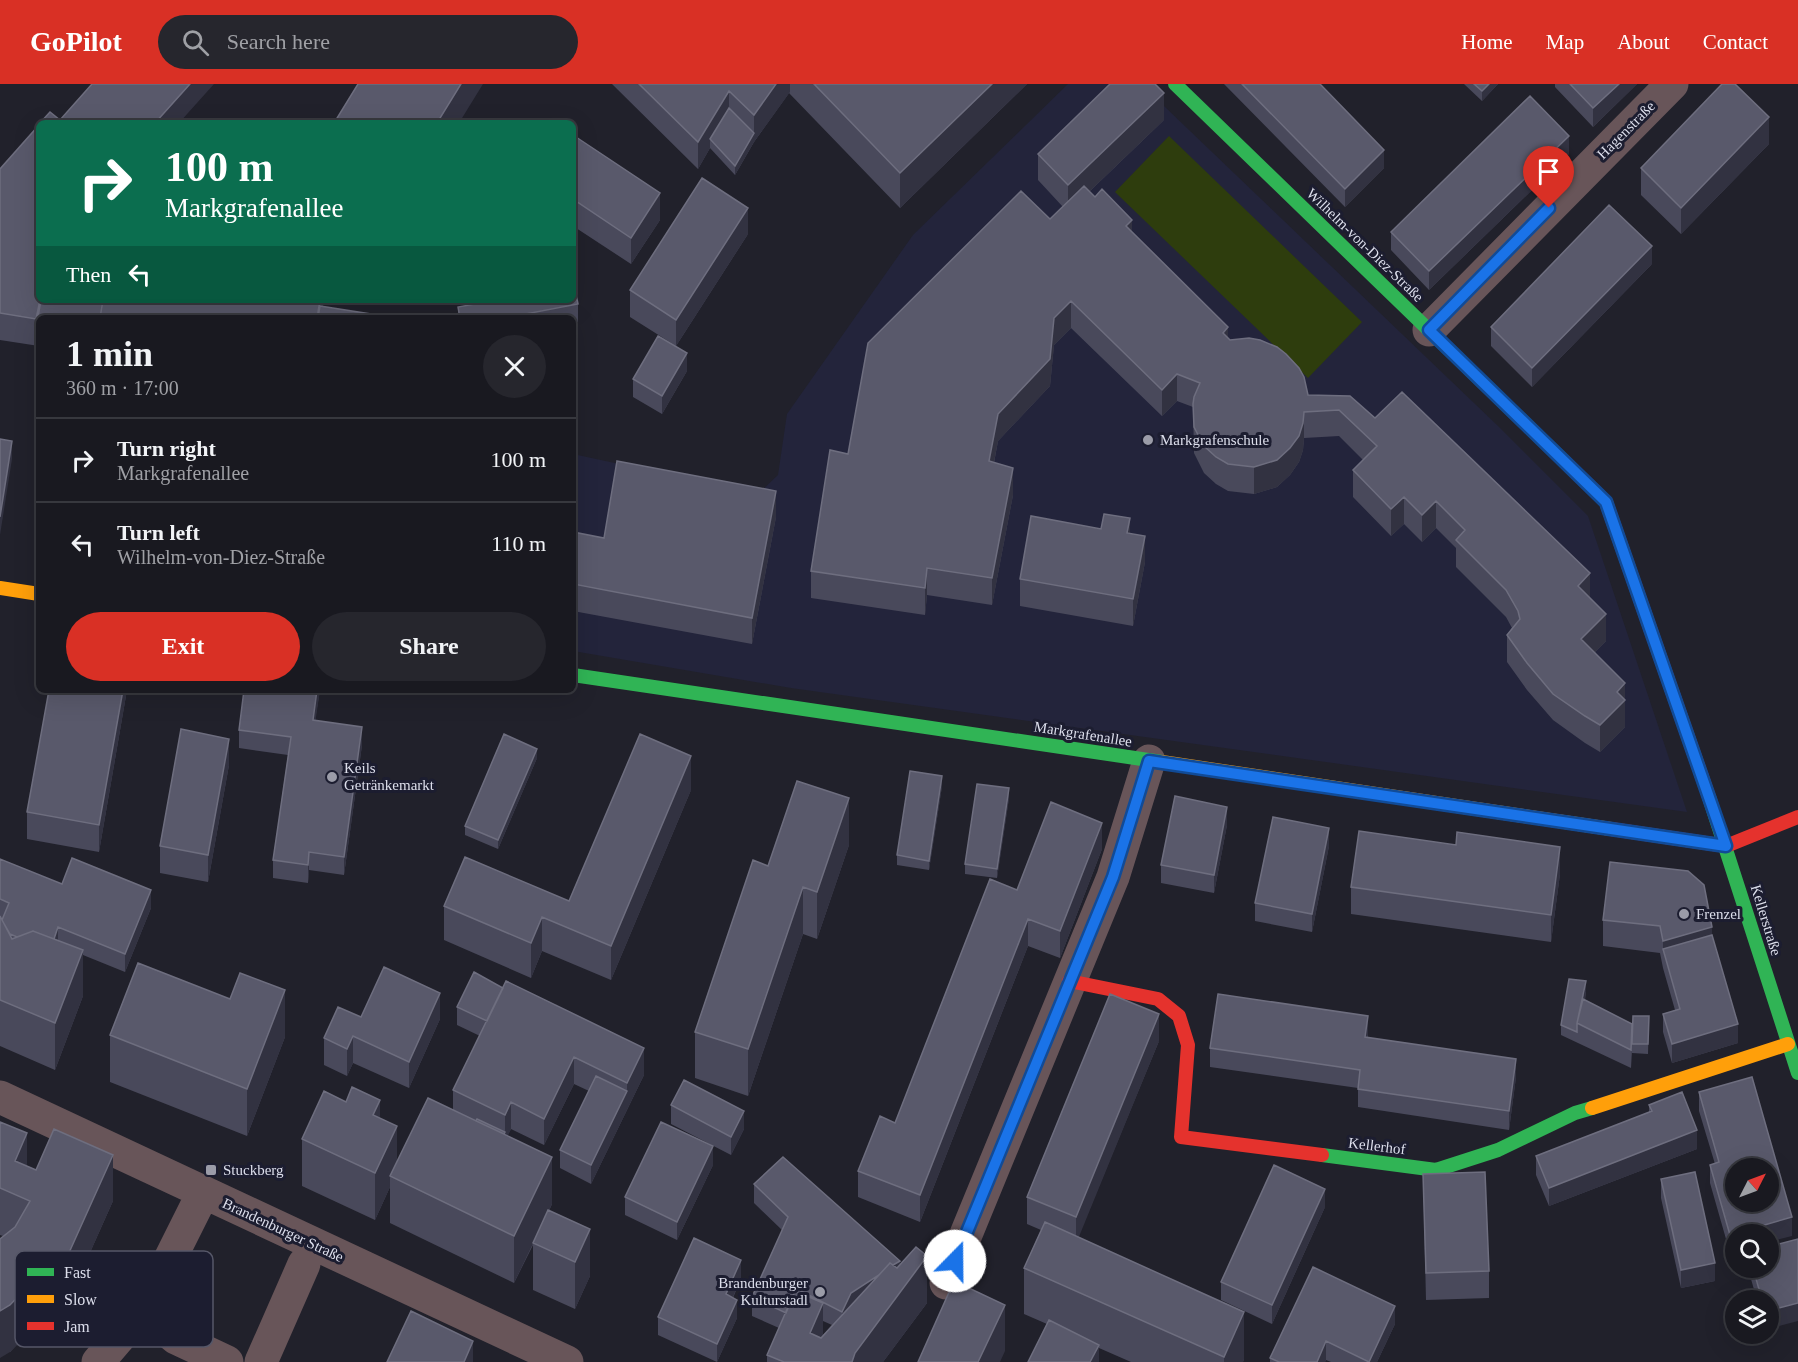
<!DOCTYPE html>
<html lang="en">
<head>
<meta charset="utf-8">
<style>
  body { margin:0; font-family:"Times New Roman",serif; background:#26262d; color:#f1f3f6; height:100vh; display:flex; flex-direction:column; font-size:22px; white-space:nowrap }
  * { box-sizing:border-box; margin:0 }
  p { font-size:20px; color:#9fa0a5 }
  .icon { flex:none; width:33px; height:33px; fill:none; stroke:currentColor; stroke-width:2; stroke-linecap:round; stroke-linejoin:round }
  .map { position:relative; flex:1; overflow:hidden }
  .side { position:absolute; left:36px; top:231px; width:540px; height:378px; display:flex; flex-direction:column; background:#191920; border-radius:9px; box-shadow:0 6px 24px #0002,0 0 0 2px #37383e }
  .side>* { flex:none }
  .guide { position:absolute; left:36px; top:36px; width:540px; height:183px; border-radius:9px; box-shadow:0 6px 24px #0002,0 0 0 2px #37383e; background:#0b6e4f; color:#fff; overflow:hidden }
  .needle { width:39px; rotate:48deg }
  .buttons { position:absolute; left:1725px; top:1074px; display:grid; gap:12px }
  .buttons a { display:grid; place-items:center; width:54px; height:54px; border-radius:50%; background:#191920; box-shadow:0 6px 24px #0002,0 0 0 2px #37383e; font-size:30px }
  .pin { position:absolute; display:grid; place-items:center; width:51px; height:51px; color:#fff; margin:-62px -26px; border-radius:50% 50% 50% 0; rotate:-45deg; box-shadow:0 0 6px #0007 }
  .pin .icon { rotate:45deg }
  .me { position:absolute; width:66px; margin:-33px; rotate:22deg; stroke-linejoin:round; filter:drop-shadow(0 0 4px #0008) }
  .turn { display:flex; align-items:center; gap:21px; height:126px; padding:0 30px; font-size:27px }
  .turn .icon { width:78px; height:78px; stroke-width:2.5 }
  .turn b { display:block; font-size:42px; line-height:51px }
  .then { display:flex; align-items:center; height:57px; padding:0 30px; background:#0003; gap:12px; font-size:22px }
  .round { display:grid; place-items:center; flex:none; width:63px; height:63px; border-radius:32px; background:#26262d }
  .head { display:flex; align-items:center; justify-content:space-between; height:102px; padding:0 30px }
  h1 { font-size:36px; font-weight:700; line-height:45px }
  .action { display:flex; gap:12px; margin-top:auto; padding:12px 30px }
  .action a { flex:1; height:69px; border-radius:36px; background:#d93025; color:#fff; font-size:24px; font-weight:700; line-height:69px; text-align:center }
  .action a+a { background:#26262d; color:#f1f3f6 }
  ul { padding:0; list-style:none }
  li { display:flex; align-items:center; gap:18px; height:84px; padding:0 30px; border-top:2px solid #37383e }
  li div { flex:1 }
  li b { display:block; font-size:22px }
  li em { font-style:normal }
  header { display:flex; align-items:center; gap:36px; box-sizing:border-box; height:84px; padding:0 30px; background:#d93025; color:#fff }
  header strong { font-size:28px }
  nav { display:flex; gap:33px; margin-inline-start:auto; font-size:21px }
  .search { width:420px; height:54px; background:#26262d; display:flex; align-items:center; gap:15px; box-sizing:border-box; padding:0 21px; border-radius:33px; color:#9fa0a5; font-size:22px }
  .map>svg:first-child { display:block }
  .built { fill:#23243b }
  .green { fill:#2e3d0d }
  .lines { fill:none; stroke-linecap:round; stroke-linejoin:round }
  .street { stroke:#685559; stroke-width:33 }
  .fast { stroke:#30b455; stroke-width:14 }
  .slow { stroke:#ff9f0a; stroke-width:14 }
  .jam { stroke:#e5322d; stroke-width:14 }
  .wall { fill:#49495b; fill-rule:evenodd }
  .shaded-wall { fill:#323241 }
  .building { fill:#59596b; stroke:#6e6e7f; stroke-width:1.5; fill-rule:evenodd }
  .route-casing { stroke:#114b97; stroke-width:15 }
  .route { stroke:#1a73e8; stroke-width:10 }
  .poi-dot { fill:#9b9ca8; stroke:#1c1d30; stroke-width:2 }
  .labels { text-anchor:middle; stroke-width:6; stroke-linejoin:round; paint-order:stroke }
  .street-label { font-size:15px; fill:#dddfec; stroke:#1c1d30 }
  .poi-label { font-size:15px; fill:#dddfec; stroke:#1c1d30; text-anchor:start }
  .key { fill:#1c1d30; stroke:#565768; stroke-width:1.5 }
  .key-label { font-size:16px; fill:#dddfec }
</style>
</head>
<body>
<header>
<strong>GoPilot</strong>
<div class="search"><svg class="icon" aria-label="search" viewBox="0 0 24 24"><circle cx="10" cy="10" r="6"/><path d="M15 15l6 6"/></svg>Search here</div>
<nav><a>Home</a><a>Map</a><a>About</a><a>Contact</a></nav>
</header>
<div class="map">
<svg width="1798" height="1278" viewBox="0 0 1798 1278">
  <rect width="100%" height="100%" fill="#21212b"/>
  <path class="built" d="M1068 0H1141L1498 342 1588 432 1687 728 791 604 573 567V370L758 410 778 391 787 330 913 151Z"/>
  <path class="green" d="M1169 52 1362 238 1308 294 1115 108Z"/>
  <g class="lines">
    <path class="street" d="M1429 246 1672 0
      M0 1013 567 1278
      M177 1190C168 1207 162 1224 164 1244L176 1254 227 1278
      M946 1199 1113 793 1149 677
      M98 1278 128 1243 159 1197 203 1109
      M261 1278 304 1180"/>
    <path class="fast" d="M1175 0 1565 378
      M573 591 1162 678
      M1709 713 1798 989
      M1322 1071 1436 1086 1498 1066 1575 1029 1592 1024"/>
    <path class="slow" d="M0 504 39 510
      M1162 678 1611 745
      M1592 1024 1788 960"/>
    <path class="jam" d="M1565 378 1606 418 1709 713
      M1611 745 1726 762 1798 733
      M1069 897 1158 915 1179 932 1188 961 1181 1053 1322 1071"/>
  </g>
  <path class="wall" d="M612 0H1027L900 124 789 9 754 58 735 91 710 64 698 85Z
    M1224 0H1320L1384 84 1345 123Z
    M1464 0H1498L1482 17Z
    M1555 0H1637L1593 43 1555 3Z
    M1164 36 1089 108 1132 148 1230 256 1308 311 1375 334 1590 514 1606 557 1595 568 1625 625V643L1600 668 1585 659 1553 636 1527 606 1507 578V551L1512 544 1506 533 1456 483V464L1436 444 1422 458 1404 440 1391 452 1353 413V386L1363 376 1339 352 1304 354 1303 366 1299 378 1290 391 1277 403 1254 410 1228 407 1216 400 1204 389 1194 369 1193 323 1177 317 1162 332 1071 244 1054 261 1050 302 998 357 994 379 1013 411 992 521 927 511 925 531 811 514V487L848 370 1050 135 1063 123 1038 96V70Z
    M573 51 660 136 631 180 573 142Z
    M1769 60 1681 150 1641 111V84Z
    M1569 70 1429 206 1391 166V148Z
    M0 85 39 216H323V223L39 234V262L0 256Z
    M748 150 676 262 630 233V206Z
    M1652 180 1532 303 1491 262V243Z
    M578 220V238L573 239V234H458V223Z
    M687 287 662 330 633 313V295Z
    M776 433 752 560 573 527V448L604 454Z
    M1101 445 1130 449 1145 478 1133 542 1020 522V495Z
    M127 606 99 768 27 755V728Z
    M244 606H320L315 636 362 661 344 791 309 786 308 799 273 794V776L288 671 239 664V646Z
    M537 674 498 765 465 751V742Z
    M229 681 208 798 160 789V762Z
    M942 702 929 786 897 781V771Z
    M691 706 611 896 542 867 531 894 444 856V822L569 817Z
    M1009 714 997 794 965 790V780Z
    M1227 741 1214 809 1161 799V781Z
    M849 761 817 855 803 850 748 1012 695 994V948L768 782Z
    M1329 762 1312 848 1255 837V819Z
    M1102 765 1060 874 1028 862 920 1138 858 1113V1087L895 1039 1017 806Z
    M0 775 62 800 151 824 125 888 83 871V912L55 986 0 962Z
    M1610 778 1712 851 1738 959 1672 979 1663 948V930L1675 926 1663 884 1660 869 1603 862V836Z
    M1560 790 1551 858 1351 830V803Z
    M1586 907 1585 916 1632 940 1649 932 1648 970 1632 969V966L1631 984 1561 951V941Z
    M457 923 644 991 591 1100 560 1084V1066L589 1007 574 1000 544 1061 511 1045 507 1052 552 1120 549 1127 590 1192 575 1225 533 1206V1161L514 1199 390 1139V1103L375 1136 302 1102V1055L380 1034 397 1078 453 1026V1006L480 952 457 941Z
    M361 933 440 935 409 1004 353 979 347 992 324 981V954Z
    M1368 950V953L1516 993 1509 1046 1358 1023V1004L1210 983V964Z
    M110 951 285 953 247 1052 110 998Z
    M1159 957 1078 1153 1244 1275 1243 1278H1131L1099 1264V1278L1047 1240 1024 1230V1184L1041 1146 1027 1140V1113Z
    M1699 1008 1792 1152 1736 1150V1168L1730 1169 1710 1099V1081L1715 1080 1699 1027Z
    M671 1021 744 1045 731 1071 671 1040Z
    M1649 1021 1697 1065 1549 1122 1536 1091V1072L1649 1028Z
    M0 1038 27 1082 113 1117 63 1229 40 1217 34 1243 10 1268 3 1152 0 1151Z
    M713 1081 677 1156 625 1131V1113Z
    M1423 1090 1489 1187V1214L1426 1216Z
    M1661 1095 1715 1197 1681 1204 1661 1114Z
    M754 1100 900 1181 927 1219 883 1278H767V1271L779 1244 752 1232V1213L782 1146 754 1119ZM823 1237 832 1241 823 1251Z
    M1325 1123 1272 1240 1221 1216V1198Z
    M1313 1183 1395 1240 1377 1278H1331L1326 1276 1325 1278H1270V1274Z
    M1749 1184H1768V1216H1757L1749 1188Z
    M741 1194 733 1214 737 1234 717 1278 658 1251V1233Z"/>
  <path class="shaded-wall" d="M190 0H214L179 39H155Z
    M461 0H483L459 39H437Z
    M776 0H790V8L754 58 735 91V82L754 49V31Z
    M992 0H1027L900 124V89Z
    M1489 0H1498L1482 17V7Z
    M1619 0H1637L1593 43V24Z
    M729 7V33L710 55V64L698 85V58Z
    M1164 9V36L1068 128V101Z
    M1769 33V60L1681 150V124Z
    M1569 52V70L1429 206V187Z
    M1384 66V84L1345 123V105Z
    M660 109V136L631 180V154Z
    M748 124V150L676 262V236Z
    M1132 136V163L1126 142Z
    M1652 162V180L1532 303V284Z
    M40 216H44L36 244V235Z
    M320 216H323V226L317 234Z
    M1071 217V244L1054 261 1050 302 998 357 989 404V377L998 330 1054 234Z
    M1228 243V270L1223 249Z
    M687 269V287L662 330V312Z
    M1177 290V317L1162 332V306Z
    M1304 328V354L1303 366 1299 378 1290 391 1277 403 1254 410V383Z
    M12 357V375L0 451V433Z
    M1013 384V411L992 521V494Z
    M776 407V433L752 560V534Z
    M1404 413V440L1391 452V425Z
    M1436 417V444L1422 458V431Z
    M1130 434V461L1127 449Z
    M1145 452V478L1133 542V515Z
    M927 484V511L925 531V504Z
    M1590 489V516L1578 502Z
    M1606 530V557L1581 582V555Z
    M1625 599V643L1600 668V641L1617 608Z
    M123 606H127L99 768V741Z
    M317 606H320L313 654V636Z
    M362 643V661L344 791V773Z
    M229 655V681L208 798V771Z
    M537 665V674L498 765V756Z
    M691 672V706L611 896V862Z
    M942 692V702L929 786V777Z
    M1009 704V714L997 794V785Z
    M849 714V761L817 855V808Z
    M1227 723V741L1214 809V791Z
    M1102 739V765L1060 874V847Z
    M1329 744V762L1312 848V830Z
    M1560 763V790L1551 858V831Z
    M309 768V786L308 799V781Z
    M803 803V850L748 1012V965Z
    M151 806V824L125 888V870Z
    M542 833V867L531 894V859Z
    M1028 835V862L920 1138V1111Z
    M58 843V862L49 866Z
    M1712 843V870L1663 865V857Z
    M83 866V912L55 986V939Z
    M1586 897V907L1580 941 1579 940Z
    M285 906V953L247 1052V1005Z
    M440 909V935L409 1004V978Z
    M1159 930V957L1076 1160V1133Z
    M1368 932V950L1365 971V953Z
    M1738 940V959L1672 979V960Z
    M353 952V979L347 992V965Z
    M644 964V991L627 1026V999Z
    M574 973V1000L544 1061V1035Z
    M1516 975V993L1509 1046V1027Z
    M627 1007V1026L591 1100V1081Z
    M380 1016V1062L373 1031Z
    M511 1018V1045L505 1058 489 1080 505 1048V1031Z
    M744 1027V1045L731 1071V1053Z
    M397 1042V1089L390 1092V1103L375 1136V1089Z
    M1697 1046V1065L1549 1122V1104Z
    M27 1049V1096L15 1077Z
    M713 1062V1081L677 1156V1138Z
    M113 1071V1117L63 1229V1182Z
    M552 1073V1120L514 1199V1152Z
    M1325 1105V1123L1272 1240V1221Z
    M1792 1133V1152L1768 1158V1150H1736V1168L1730 1169V1151Z
    M590 1145V1192L575 1225V1178Z
    M40 1171V1217L34 1243 10 1268 0 1274V1227Z
    M927 1172V1219L883 1278H852L855 1269Z
    M741 1176V1194L726 1229V1210Z
    M900 1177V1195L842 1246V1228L851 1209Z
    M1715 1179V1197L1681 1204V1186Z
    M737 1216V1234L717 1278V1260Z
    M823 1219V1266L810 1249Z
    M1798 1219V1237L1768 1245V1227Z
    M1005 1221V1267L1000 1278H978Z
    M1395 1222V1240L1377 1278H1369Z
    M1244 1228V1275L1243 1278H1224V1273Z
    M473 1257V1278H464Z
    M1326 1257V1276L1325 1278H1317Z
    M1099 1261V1278H1090Z"/>
  <path class="building" d="M92 0H190L155 39H40L50 28 60 36Z
    M358 0H461L437 39H334Z
    M639 0H776L754 31 729 7 698 58Z
    M814 0H992L900 89Z
    M1110 0H1155L1164 9 1068 101 1038 70Z
    M1242 0H1320L1384 66 1345 105Z
    M1474 0H1489L1482 7Z
    M1570 0H1619L1593 24Z
    M1722 0H1735L1769 33 1681 124 1641 84Z
    M1530 12 1569 52 1429 187 1391 148Z
    M729 24 754 49 735 82 710 55Z
    M39 41 40 216 36 235 0 229V85Z
    M573 51 660 109 631 154 573 115Z
    M702 94 748 124 676 236 630 206Z
    M1084 102 1095 113 1102 105 1132 136 1126 142 1228 243 1223 249 1230 256 1249 254 1260 256 1277 263 1286 270 1299 284 1304 293 1308 311 1350 312 1375 334 1402 308 1590 489 1578 502 1606 530 1581 555 1625 599 1617 608 1625 616 1600 641 1585 632 1553 610 1527 579 1507 551 1520 535 1518 527 1506 506 1456 456 1465 446 1436 417 1422 431 1404 413 1391 425 1353 386 1377 362 1339 326 1304 328 1303 339 1299 352 1290 364 1277 376 1254 383 1228 380 1216 373 1204 362 1194 343 1193 320 1194 313 1200 299 1177 290 1162 306 1071 217 1054 234 1050 275 998 330 989 377 1013 384 992 494 927 484 925 504 811 487 830 366 848 370 868 259 1021 107 1050 135Z
    M1609 121 1652 162 1532 284 1491 243Z
    M573 196 578 220 515 232 516 234H460L458 223 497 216H573Z
    M41 216H103L100 234H39V244H36Z
    M103 216H320L317 234H100Z
    M320 222 390 233V234H318Z
    M658 252 687 269 662 312 633 295Z
    M0 355 12 357 0 433Z
    M617 377 776 407 752 534 573 500V448L604 454Z
    M1104 430 1130 434 1127 449 1145 452 1133 515 1020 495 1031 432 1101 445Z
    M49 606H123L99 741 27 728Z
    M244 606H317L313 636 362 643 344 773 309 768 308 781 273 776 291 653 239 646Z
    M181 645 229 655 208 771 160 762Z
    M504 650 537 665 498 756 465 742Z
    M640 650 691 672 611 862 542 833 531 859 444 822 465 773 569 817Z
    M910 687 942 692 929 777 897 771Z
    M797 697 849 714 817 808 803 803 748 965 695 948 753 776 768 782Z
    M977 700 1009 704 997 785 965 780Z
    M1175 712 1227 723 1214 791 1161 781Z
    M1051 718 1102 739 1060 847 1028 835 920 1111 858 1087 880 1032 895 1039 990 795 1017 806Z
    M1273 733 1329 744 1312 830 1255 819Z
    M1359 747 1456 761 1457 748 1560 763 1551 831 1351 803Z
    M72 774 151 806 125 870 58 843 54 855 33 847 17 853 10 850 2 836 9 819 0 815V775L62 800Z
    M1610 778 1688 787 1704 801 1712 843 1663 857 1660 842 1603 836Z
    M0 832 12 855 33 847 83 866 55 939 0 916Z
    M1712 851 1738 940 1672 960 1663 930 1680 925 1663 865Z
    M138 879 230 915 240 889 285 906 247 1005 110 951Z
    M384 883 440 909 409 978 353 952 347 965 324 954 338 923 361 933Z
    M474 888 503 904 487 937 457 923Z
    M1569 895 1586 897 1577 939V948L1561 941Z
    M506 897 644 964 627 999 574 973 544 1035 511 1018 505 1031 453 1006Z
    M1110 910 1159 930 1076 1133 1027 1113Z
    M1218 910 1368 932 1365 953 1516 975 1509 1027 1358 1005 1360 986 1210 964Z
    M1583 915 1632 940 1631 966 1577 939Z
    M1633 932H1649L1648 960H1632Z
    M596 992 627 1007 591 1081 560 1066Z
    M1752 993 1792 1133 1730 1151 1710 1081 1719 1078 1699 1008ZM1736 1084H1768V1118H1736Z
    M684 996 744 1027 731 1053 671 1021Z
    M352 1003 380 1016 373 1031 397 1042 375 1089 302 1055 324 1007 346 1018Z
    M1682 1008 1697 1046 1549 1104 1536 1072 1652 1027 1649 1021Z
    M428 1014 552 1073 514 1152 390 1092Z
    M477 1035 505 1048 504 1050 476 1037Z
    M0 1038 27 1049 15 1077 36 1086 54 1045 113 1071 63 1182 40 1171 34 1196 10 1221 0 1227V1155L15 1143 30 1117 0 1104Z
    M661 1038 713 1062 677 1138 625 1113Z
    M783 1073 900 1177 893 1181 890 1179 879 1191 851 1209 842 1228 797 1205 796 1207H795L786 1229 752 1213 788 1133 754 1100Z
    M1274 1081 1325 1105 1272 1221 1221 1198Z
    M1485 1088 1489 1187 1426 1189 1423 1090Z
    M1695 1088 1715 1179 1681 1186 1661 1095Z
    M548 1126 590 1145 575 1178 533 1159Z
    M1045 1138 1244 1228 1224 1273 1024 1184Z
    M694 1154 741 1176 726 1210 737 1216 717 1260 658 1233Z
    M1798 1155V1219L1768 1227V1216H1762L1753 1184H1768V1163Z
    M916 1163 927 1172 855 1269 852 1278H784L767 1271 795 1207 823 1219 810 1249 821 1254 890 1179 897 1184Z
    M1313 1183 1395 1222 1369 1278 1326 1257 1317 1278H1279L1270 1274Z
    M954 1197 1005 1221 978 1278H918Z
    M411 1227 473 1257 464 1278H387Z
    M1049 1236 1099 1261 1090 1278H1028Z"/>
  <g class="lines">
    <g class="route-casing">
      <path id="route" d="M955 1177 1113 793 1149 677 1726 762 1606 418 1429 246 1549 124"/>
    </g>
    <use href="#route" class="route"/>
  </g>
  <g class="poi-dot">
    <circle cx="1148" cy="356" r="6"/>
    <circle cx="332" cy="693" r="6"/>
    <circle cx="1684" cy="830" r="6"/>
    <rect x="205" y="1080" width="12" height="12" rx="3"/>
    <circle cx="820" cy="1208" r="6"/>
  </g>
  <g class="labels">
    <g class="street-label">
      <text transform="translate(1626 46) rotate(-45)" y="5">Hagenstraße</text>
      <text transform="translate(1365 161) rotate(44)" y="5">Wilhelm-von-Diez-Straße</text>
      <text transform="translate(1083 650) rotate(9)" y="5">Markgrafenallee</text>
      <text transform="translate(1766 836) rotate(73)" y="5">Kellerstraße</text>
      <text transform="translate(1377 1062) rotate(7)" y="5">Kellerhof</text>
      <text transform="translate(283 1146) rotate(25)" y="5">Brandenburger Straße</text>
    </g>
    <g class="poi-label">
      <text x="1160" y="361">Markgrafenschule</text>
      <text x="344" y="689">Keils<tspan x="344" dy="17">Getränkemarkt</tspan></text>
      <text x="1696" y="835">Frenzel</text>
      <text x="223" y="1091">Stuckberg</text>
      <text x="808" y="1204" text-anchor="end">Brandenburger<tspan x="808" dy="17">Kulturstadl</tspan></text>
    </g>
  </g>
  <rect x="15" y="1167" width="198" height="96" rx="9" class="key"/>
  <rect x="27" y="1184" width="27" height="8" fill="#30b455"/>
  <rect x="27" y="1211" width="27" height="8" fill="#ff9f0a"/>
  <rect x="27" y="1238" width="27" height="8" fill="#e5322d"/>
  <g class="key-label">
    <text x="64" y="1194">Fast</text>
    <text x="64" y="1221">Slow</text>
    <text x="64" y="1248">Jam</text>
  </g>
</svg>
<div class="buttons">
<a><svg class="needle" viewBox="-14 -14 28 28"><path d="M0-13l5 13h-10z" fill="#e53935"/><path d="M0 13l5-13h-10z" fill="#9fa0a5"/></svg></a>
<a><svg class="icon" aria-label="search" viewBox="0 0 24 24"><circle cx="10" cy="10" r="6"/><path d="M15 15l6 6"/></svg></a>
<a><svg class="icon" aria-label="layers" viewBox="0 0 24 24"><path d="M12 4l9 5-9 5-9-5zM3 14l9 5 9-5"/></svg></a>
</div>
<div class="pin" style="left:1549px;top:124px;background:#d93025"><svg class="icon" aria-label="arrive" viewBox="0 0 24 24"><path d="M6 21V4h12l-3 4 3 4H6"/></svg></div>
<svg class="me" style="left:955px;top:1177px" viewBox="-20 -20 40 40"><circle r="19" fill="#fff"/><path d="M0-13L10 11 0 6-10 11z" fill="#1a73e8"/></svg>
<div class="guide">
<div class="turn"><svg class="icon" aria-label="right" viewBox="0 0 24 24"><path d="M7 20v-9h11M14 6l5 5-5 5"/></svg><div><b>100 m</b>Markgrafenallee</div></div>
<div class="then">Then<svg class="icon" aria-label="left" viewBox="0 0 24 24"><path d="M17 20v-9H6M10 6l-5 5 5 5"/></svg></div>
</div>
<section class="side">
<div class="head"><div><h1>1 min</h1><p>360 m · 17:00</p></div><a class="round"><svg class="icon" aria-label="close" viewBox="0 0 24 24"><path d="M6 6l12 12M18 6L6 18"/></svg></a></div>
<ul>
<li><svg class="icon" aria-label="right" viewBox="0 0 24 24"><path d="M7 20v-9h11M14 6l5 5-5 5"/></svg><div><b>Turn right</b><p>Markgrafenallee</p></div><em>100 m</em></li>
<li><svg class="icon" aria-label="left" viewBox="0 0 24 24"><path d="M17 20v-9H6M10 6l-5 5 5 5"/></svg><div><b>Turn left</b><p>Wilhelm-von-Diez-Straße</p></div><em>110 m</em></li>
</ul>
<div class="action"><a>Exit</a><a>Share</a></div>
</section>
</div>
</body>
</html>
